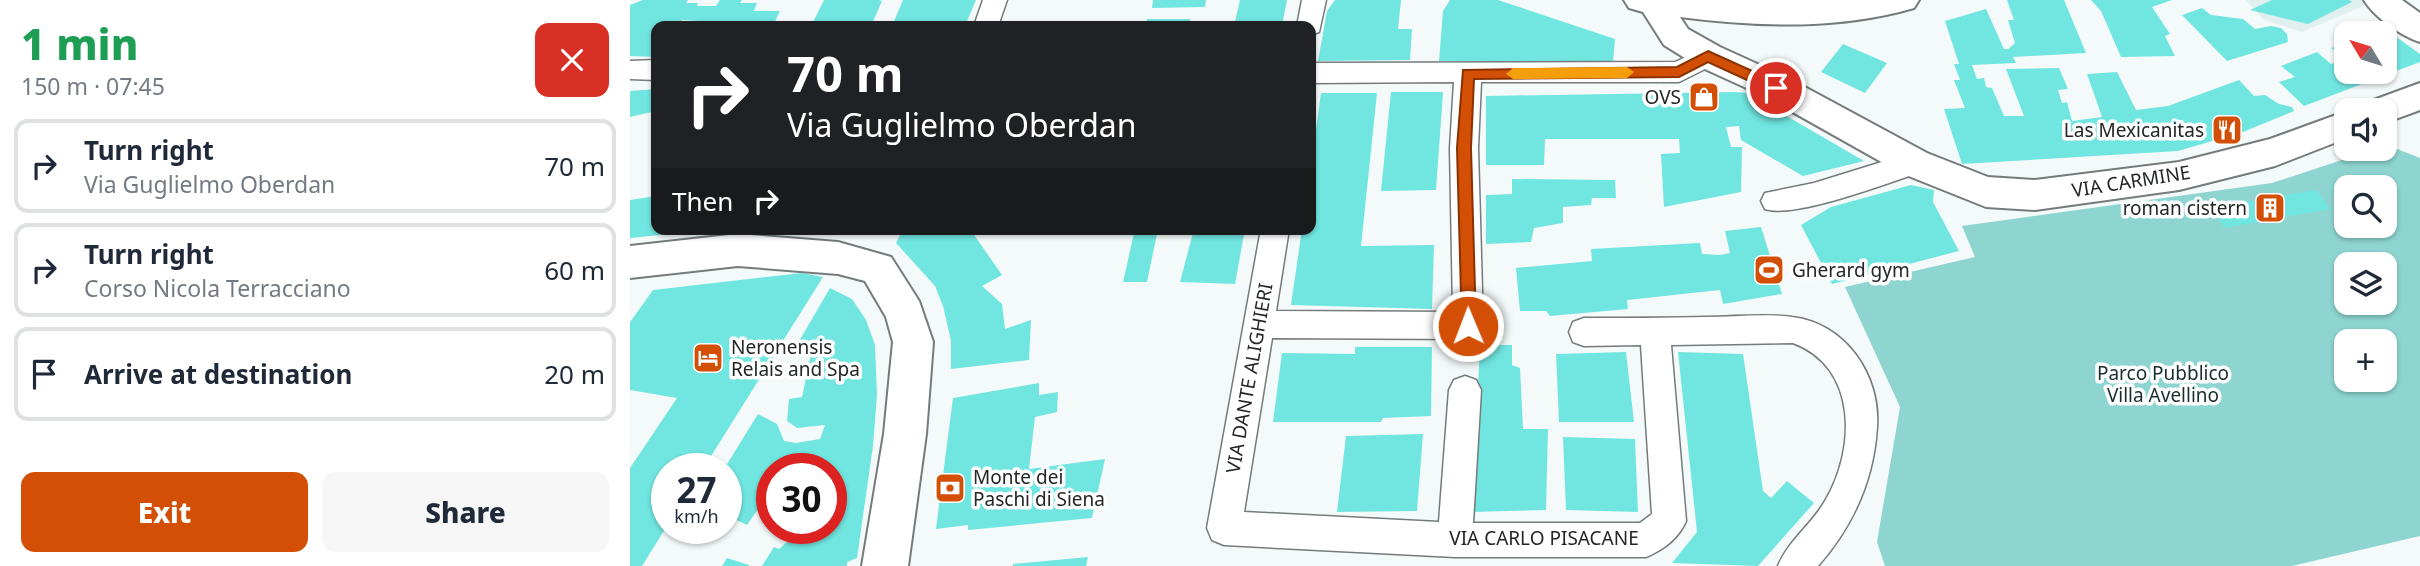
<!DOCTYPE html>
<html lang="en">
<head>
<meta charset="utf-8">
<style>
  body { margin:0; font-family:"Noto Sans",sans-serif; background:#f6f6f7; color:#1f2937; height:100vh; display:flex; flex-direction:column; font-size:26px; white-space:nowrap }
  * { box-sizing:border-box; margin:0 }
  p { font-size:23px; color:#747a83 }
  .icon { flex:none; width:38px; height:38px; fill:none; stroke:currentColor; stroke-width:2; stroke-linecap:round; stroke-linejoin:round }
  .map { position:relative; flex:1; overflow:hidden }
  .panel { display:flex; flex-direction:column; background:#fff; width:630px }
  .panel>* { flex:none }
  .guide { position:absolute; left:21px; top:21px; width:665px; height:214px; border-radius:14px; box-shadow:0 2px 5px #0004; background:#202124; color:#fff; overflow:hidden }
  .needle { width:46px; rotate:308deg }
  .tools { position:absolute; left:1704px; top:21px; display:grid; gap:14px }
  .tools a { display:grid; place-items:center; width:63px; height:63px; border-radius:14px; background:#fff; box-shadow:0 2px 5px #0004; font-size:35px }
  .speed { position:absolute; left:21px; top:453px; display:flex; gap:14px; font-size:35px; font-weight:700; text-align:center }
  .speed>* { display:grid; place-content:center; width:91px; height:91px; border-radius:50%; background:#fff; box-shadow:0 2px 5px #0004; line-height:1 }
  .speed small { font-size:18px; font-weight:400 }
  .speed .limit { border:10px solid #d22; background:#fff; color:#111 }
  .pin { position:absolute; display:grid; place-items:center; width:60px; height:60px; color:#fff; margin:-30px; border:4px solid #fff; border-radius:50%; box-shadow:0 2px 7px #0007 }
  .me { position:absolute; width:77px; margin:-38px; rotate:359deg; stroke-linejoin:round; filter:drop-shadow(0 0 5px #0008) }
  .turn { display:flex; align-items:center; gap:24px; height:147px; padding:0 21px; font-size:32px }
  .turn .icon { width:91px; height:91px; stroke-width:2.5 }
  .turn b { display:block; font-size:49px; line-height:60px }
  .then { display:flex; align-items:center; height:66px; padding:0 21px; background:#0003; gap:14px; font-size:26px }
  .round { display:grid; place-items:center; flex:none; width:74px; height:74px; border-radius:14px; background:#f6f6f7 }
  .overview { display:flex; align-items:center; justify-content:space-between; height:119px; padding:0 21px }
  h1 { font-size:42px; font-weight:800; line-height:52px; color:#1e9e55 }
  .button { display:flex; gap:14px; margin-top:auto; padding:14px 21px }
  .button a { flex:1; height:80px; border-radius:14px; background:#d34f05; color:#fff; font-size:28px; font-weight:800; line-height:80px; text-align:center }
  .button a+a { background:#f6f6f7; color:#1f2937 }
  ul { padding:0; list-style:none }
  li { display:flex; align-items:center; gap:21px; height:94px; margin:0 14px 10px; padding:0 7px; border:4px solid #e0e1e3; border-radius:14px }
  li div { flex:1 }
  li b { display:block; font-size:26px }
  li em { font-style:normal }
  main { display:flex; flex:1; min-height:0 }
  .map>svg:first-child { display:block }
  .built { fill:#e0f0ef }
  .green { fill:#8ed5d1; fill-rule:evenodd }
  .building { fill:#71e6e1 }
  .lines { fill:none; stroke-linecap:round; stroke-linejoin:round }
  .street-casing { stroke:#757b7b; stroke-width:3 }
  .secondary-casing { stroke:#757b7b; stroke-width:4 }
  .street { fill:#fff; fill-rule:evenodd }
  .secondary { fill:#fff; fill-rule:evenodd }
  .route { fill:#d34f05; stroke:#893303; stroke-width:2 }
  .slow { fill:#f59e0b }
  .labels { text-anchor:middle; stroke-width:7; stroke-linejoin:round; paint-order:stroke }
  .poi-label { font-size:19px; fill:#232625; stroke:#fff; text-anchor:end }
  .street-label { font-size:19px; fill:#232625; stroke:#fff }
  .park-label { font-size:19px; fill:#182e2d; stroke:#fff }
</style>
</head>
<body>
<main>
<section class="panel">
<div class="overview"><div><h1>1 min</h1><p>150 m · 07:45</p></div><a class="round" style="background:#d93025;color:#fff"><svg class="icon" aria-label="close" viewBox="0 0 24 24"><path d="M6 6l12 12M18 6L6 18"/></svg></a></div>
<ul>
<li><svg class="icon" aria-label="right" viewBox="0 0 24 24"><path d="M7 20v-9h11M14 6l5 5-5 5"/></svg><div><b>Turn right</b><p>Via Guglielmo Oberdan</p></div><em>70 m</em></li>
<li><svg class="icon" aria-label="right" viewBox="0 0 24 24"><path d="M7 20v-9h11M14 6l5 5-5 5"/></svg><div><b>Turn right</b><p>Corso Nicola Terracciano</p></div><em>60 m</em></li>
<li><svg class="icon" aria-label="arrive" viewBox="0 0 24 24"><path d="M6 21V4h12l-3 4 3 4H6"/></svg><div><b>Arrive at destination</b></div><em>20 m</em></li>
</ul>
<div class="button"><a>Exit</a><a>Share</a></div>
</section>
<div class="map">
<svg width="1790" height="566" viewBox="0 0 1790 566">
  <rect width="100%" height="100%" fill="#f3faf9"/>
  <path class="built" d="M1616 0H1732L1738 4 1672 32 1634 20Z"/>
  <path class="green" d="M1757 145 1790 158V536L1662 566H1255L1247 542 1270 407 1215 287 1345 257 1332 226 1642 183 1745 149H1755ZM1717 187H1755V226H1717ZM1717 264H1755V303H1717ZM1717 341H1755V380H1717Z"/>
  <path class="building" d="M58 0 56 3H68L67 6H86L90 0H112L110 3H127L124 11H150L143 26H67L70 21 52 20 49 26H26V57L0 56V5L13 0Z
    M194 0H249L252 1 241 26H181Z
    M273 0H346L335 26H262Z
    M523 0H576L575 7 522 8Z
    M610 0H657L652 26H604Z
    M705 0H771L768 29H782L780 60 688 61 697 11Z
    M820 0H868L985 39 983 62 809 61 813 11Z
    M1377 0H1434L1456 53 1383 57 1386 63 1342 65 1347 79 1354 78 1356 87 1362 88 1374 116H1394L1376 69 1429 68 1438 89 1428 90 1432 103 1437 102 1442 121 1472 117 1457 74 1487 72 1506 110 1538 106 1609 80 1624 96 1635 95 1649 104 1662 107 1664 111 1613 132 1548 151 1332 164 1314 109 1335 108 1324 80H1330L1324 64H1329L1315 21 1356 9 1374 49H1378L1385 43 1378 20H1384Z
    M1461 0H1542L1522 7 1540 34 1535 36 1545 56 1491 57 1471 11Z
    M1642 0H1719L1722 2 1678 24 1620 10Z
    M1572 8 1581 15 1613 19 1625 29 1641 26 1651 28 1657 34 1658 42 1597 61 1552 15Z
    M517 19H560V23L570 26H516Z
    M1758 31 1790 54V62L1674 106 1649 82 1665 77 1651 66 1687 52 1701 64 1714 59 1701 48 1717 41V72H1755Z
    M1213 44 1257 63 1235 93 1191 72Z
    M26 89V111L0 117V91Z
    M761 92H813L806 190 751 191Z
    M1105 92 1117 93 1234 161 1173 176 1111 140 1109 126 1096 127 1101 147H1112L1111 192 1034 207 1031 154 1050 153 1049 139H915L914 165H856V96Z
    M691 93H747L731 246 804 245 802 309 661 305 672 229H681V167Z
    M882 179 985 180 986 198H962L961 205 933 207V223L904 228 901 242 856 244V195L882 194Z
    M1281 185 1304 190 1303 202 1329 251 1202 284 1171 225 1201 207Z
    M1686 190 1700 209 1594 228 1581 208Z
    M26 196V229L70 231 0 238V200Z
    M1131 227 1152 294 1093 304 1090 290 997 300 998 309 920 316 916 311H890L886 268 962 261 961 249 1070 243 1072 254 1090 255 1100 253 1095 231Z
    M273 229H340L372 275 352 286 372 304 375 329 401 320 399 360 321 369V341L313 306 305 286 266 243Z
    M505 229H528L517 282H493Z
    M564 229H615L605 284 550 282Z
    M172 273 193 277 73 469H37V526L12 566H0V468L47 398 0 390V322L23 290Z
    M200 288 222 299 236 320 245 345 247 395 243 446 227 558 217 562V566H132L144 547 149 549 159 540 158 528H201V469H179L174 462 150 461 147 469H142V497L137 496 117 525 96 515 94 469 128 414 147 424 154 441 166 443 190 439 195 425 167 428 157 421 159 399 172 397 181 353 161 355Z
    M850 345H882V365L890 368 893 429H918L916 510 842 512Z
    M725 347H802L801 416 753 418 751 422H643L652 353 725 354Z
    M996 352 1004 422H929L926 354Z
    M1048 352 1113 354 1133 491 1141 498 1157 481 1184 503 1128 566 1042 563 1067 532Z
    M409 383V395L428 392 427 412 405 417 399 469 475 459 462 518 338 530V525L306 529 323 398Z
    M793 434 787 511 707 512 716 436Z
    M933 437 1005 439 1008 512 936 510Z
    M458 557 456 566H383V564Z
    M97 558 119 565V566H92Z"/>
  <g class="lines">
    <g class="street-casing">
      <path id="street" d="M353 0H377L368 26H344Z
        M672 0H696L689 32 681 35V26H667Z
        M1078 47 1087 49 1091 56 1087 63 1049 82H851L848 148 853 326 849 335 838 339 642 338 614 512 809 522 819 390 824 380 835 376 846 380 851 390 843 523H1010L1022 514 1011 345 954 346 943 342 939 332 943 322 954 318C995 318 1036 318 1076 317 1104 317 1134 313 1162 317 1215 323 1251 375 1247 427 1244 480 1223 526 1188 566H1148C1158 541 1182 524 1195 501 1226 449 1228 367 1163 343L1041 345 1056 521C1049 538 1033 550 1016 557H825L594 545 582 540 577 528 631 229H659L646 311 823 312 820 148 824 82 681 83V63L1045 62Z
        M26 60V80L0 79V61Z
        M1284 152 1294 155 1298 163 1294 171C1260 182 1165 219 1135 209L1131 201 1135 193 1184 183Z"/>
    </g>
    <g class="secondary-casing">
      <path id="secondary" d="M994 0H1289L1284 8C1208 30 1128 27 1050 17L1058 29 1090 47 1158 78 1297 153 1358 177 1405 180 1549 162 1640 139 1717 111V138L1645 166 1549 190 1405 210 1356 207 1271 173 1134 96 1066 65 1034 45 1013 12 999 8Z
        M1734 0H1772L1790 13V42C1771 36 1744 17 1734 0Z
        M1790 83V110L1755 123V110H1736L1741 101Z
        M108 234 208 242 261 257 289 301 303 342 296 434 278 566H232L254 434 263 342 256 317 235 281 208 274 108 266 0 278V246Z"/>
    </g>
    <use href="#street" class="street"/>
    <use href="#secondary" class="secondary"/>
  </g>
  <path class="route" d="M1078 51 1151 84 1153 88 1146 93 1141 91 1078 62 1049 77 844 79 841 148 846 326 838 333 832 331 827 148 833 70 1047 67Z"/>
  <path class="slow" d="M997 67 1004 72 997 78 883 79 876 74 883 68Z"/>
  <defs>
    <g id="shop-square" transform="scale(1.575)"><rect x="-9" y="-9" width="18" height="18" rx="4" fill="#d34f05" stroke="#fff"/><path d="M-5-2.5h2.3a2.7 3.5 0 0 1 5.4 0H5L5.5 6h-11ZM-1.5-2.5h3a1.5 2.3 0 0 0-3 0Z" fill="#fff"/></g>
    <g id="restaurant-square" transform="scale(1.575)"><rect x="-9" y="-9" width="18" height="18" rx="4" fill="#d34f05" stroke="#fff"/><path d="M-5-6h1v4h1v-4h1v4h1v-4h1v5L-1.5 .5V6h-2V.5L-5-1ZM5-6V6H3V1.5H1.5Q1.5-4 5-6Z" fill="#fff"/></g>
    <g id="building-square" transform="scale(1.575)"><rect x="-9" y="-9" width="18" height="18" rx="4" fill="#d34f05" stroke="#fff"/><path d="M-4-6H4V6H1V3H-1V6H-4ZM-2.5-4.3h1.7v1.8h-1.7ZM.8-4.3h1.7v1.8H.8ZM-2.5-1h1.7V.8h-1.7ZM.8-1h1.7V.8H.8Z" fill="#fff"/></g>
    <g id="stadium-square" transform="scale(1.575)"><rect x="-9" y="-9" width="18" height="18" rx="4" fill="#d34f05" stroke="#fff"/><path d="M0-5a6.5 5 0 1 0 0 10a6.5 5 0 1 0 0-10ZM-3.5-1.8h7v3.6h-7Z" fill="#fff"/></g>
    <g id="hotel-square" transform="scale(1.575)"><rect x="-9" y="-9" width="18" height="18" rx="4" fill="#d34f05" stroke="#fff"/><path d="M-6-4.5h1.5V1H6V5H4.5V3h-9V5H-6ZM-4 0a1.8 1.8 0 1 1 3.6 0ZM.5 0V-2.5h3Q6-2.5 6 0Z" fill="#fff"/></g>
    <g id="bank-square" transform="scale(1.575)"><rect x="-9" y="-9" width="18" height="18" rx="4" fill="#d34f05" stroke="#fff"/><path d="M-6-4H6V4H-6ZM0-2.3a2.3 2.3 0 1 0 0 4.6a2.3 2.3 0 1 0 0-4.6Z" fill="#fff"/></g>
  </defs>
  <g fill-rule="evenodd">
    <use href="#shop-square" x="1074" y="97"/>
    <use href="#restaurant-square" x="1597" y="130"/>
    <use href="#building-square" x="1640" y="208"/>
    <use href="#stadium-square" x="1139" y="270"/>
    <use href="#hotel-square" x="78" y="358"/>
    <use href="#bank-square" x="320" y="488"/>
  </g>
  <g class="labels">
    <g class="poi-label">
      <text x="1051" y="104">OVS</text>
      <text x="1574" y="137">Las Mexicanitas</text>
      <text x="1617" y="215">roman cistern</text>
      <text x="1162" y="277" text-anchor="start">Gherard gym</text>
      <text x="101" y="354" text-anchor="start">Neronensis<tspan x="101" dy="22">Relais and Spa</tspan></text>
      <text x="343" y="484" text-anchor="start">Monte dei<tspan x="343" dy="22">Paschi di Siena</tspan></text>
    </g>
    <g class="street-label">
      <text transform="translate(1501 181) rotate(-9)" y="7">VIA CARMINE</text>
      <text transform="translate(619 378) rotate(-80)" y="7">VIA DANTE ALIGHIERI</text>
      <text x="914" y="545">VIA CARLO PISACANE</text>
    </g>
    <g class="park-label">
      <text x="1533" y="380">Parco Pubblico<tspan x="1533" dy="22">Villa Avellino</tspan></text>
    </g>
  </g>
</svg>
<div class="tools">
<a><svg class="needle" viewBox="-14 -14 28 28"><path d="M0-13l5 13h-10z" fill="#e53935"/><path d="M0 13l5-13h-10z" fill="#747a83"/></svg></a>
<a><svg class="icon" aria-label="sound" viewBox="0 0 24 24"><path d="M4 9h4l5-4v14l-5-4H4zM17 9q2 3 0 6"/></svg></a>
<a><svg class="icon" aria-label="search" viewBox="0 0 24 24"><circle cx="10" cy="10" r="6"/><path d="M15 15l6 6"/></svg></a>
<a><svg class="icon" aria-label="layers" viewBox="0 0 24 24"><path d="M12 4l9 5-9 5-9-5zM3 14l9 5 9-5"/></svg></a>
<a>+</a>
</div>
<div class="speed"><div>27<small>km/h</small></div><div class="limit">30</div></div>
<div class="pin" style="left:1146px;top:88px;background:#d93025"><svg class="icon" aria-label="arrive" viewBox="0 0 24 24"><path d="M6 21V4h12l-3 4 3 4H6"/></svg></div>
<svg class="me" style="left:838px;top:326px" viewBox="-20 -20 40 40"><circle r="17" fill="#d34f05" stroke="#fff" stroke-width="3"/><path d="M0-11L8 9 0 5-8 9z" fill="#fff"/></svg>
<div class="guide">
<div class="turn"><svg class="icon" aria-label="right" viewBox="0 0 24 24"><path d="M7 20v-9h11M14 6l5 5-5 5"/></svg><div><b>70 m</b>Via Guglielmo Oberdan</div></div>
<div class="then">Then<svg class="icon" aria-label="right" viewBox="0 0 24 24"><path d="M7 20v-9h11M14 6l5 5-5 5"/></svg></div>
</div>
</div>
</main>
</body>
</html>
